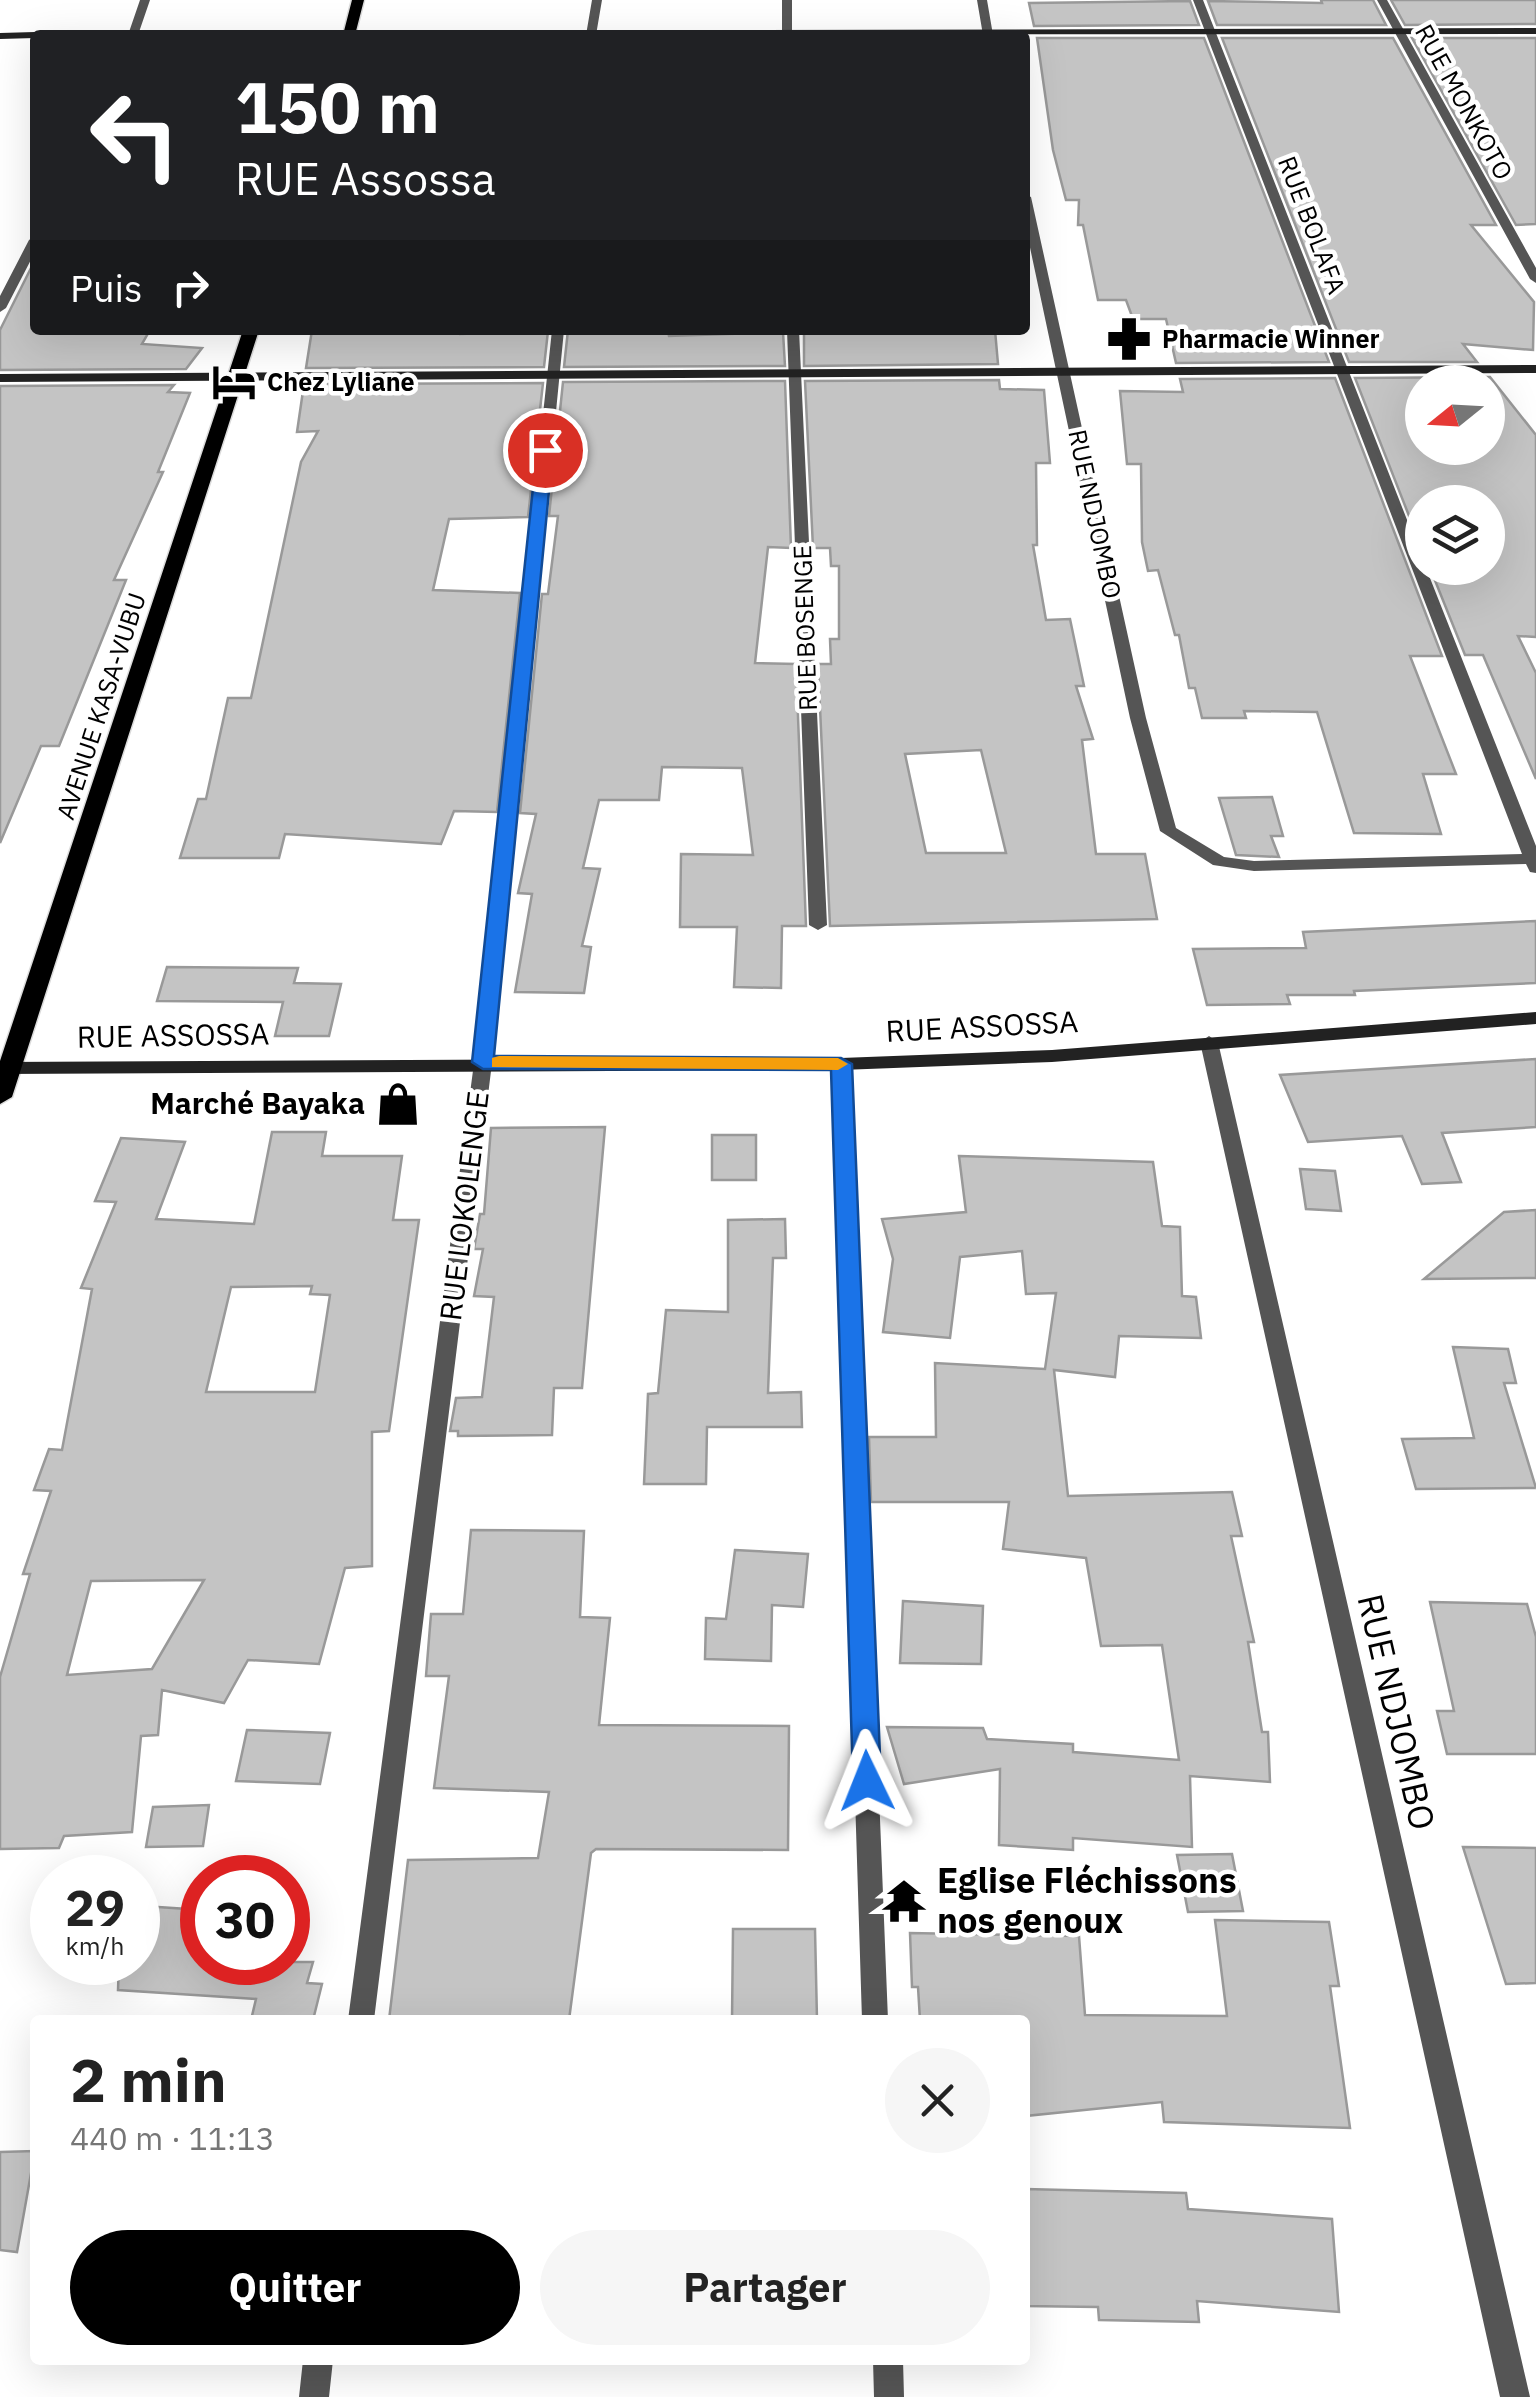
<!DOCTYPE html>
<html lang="fr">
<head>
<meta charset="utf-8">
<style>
  body { margin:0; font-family:"IBM Plex Sans",sans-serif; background:#f6f6f6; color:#222; height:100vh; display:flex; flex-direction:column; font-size:38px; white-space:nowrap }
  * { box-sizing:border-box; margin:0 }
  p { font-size:32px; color:#767676 }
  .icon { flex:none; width:55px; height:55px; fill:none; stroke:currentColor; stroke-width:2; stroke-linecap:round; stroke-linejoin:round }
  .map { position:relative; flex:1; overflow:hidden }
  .details { position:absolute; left:30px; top:2015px; width:1000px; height:350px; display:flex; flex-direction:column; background:#fff; border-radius:10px; box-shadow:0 10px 40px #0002 }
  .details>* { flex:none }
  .banner { position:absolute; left:30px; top:30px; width:1000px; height:305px; border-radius:10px; box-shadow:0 10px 40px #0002; background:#202124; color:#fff; overflow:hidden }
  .needle { width:65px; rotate:252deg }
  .tools { position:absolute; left:1405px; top:365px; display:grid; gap:20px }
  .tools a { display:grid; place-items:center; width:100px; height:100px; border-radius:50%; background:#fff; box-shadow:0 10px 40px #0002; font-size:50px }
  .speed { position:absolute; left:30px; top:1855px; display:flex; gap:20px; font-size:50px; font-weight:700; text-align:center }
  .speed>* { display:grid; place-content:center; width:130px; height:130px; border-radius:50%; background:#fff; box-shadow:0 10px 40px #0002; line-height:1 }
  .speed small { font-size:25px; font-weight:400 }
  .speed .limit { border:15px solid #d22; background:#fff; color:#111 }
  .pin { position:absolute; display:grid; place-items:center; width:85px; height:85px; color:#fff; margin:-42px; border:5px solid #fff; border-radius:50%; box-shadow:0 2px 10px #0007 }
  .me { position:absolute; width:110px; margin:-55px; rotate:358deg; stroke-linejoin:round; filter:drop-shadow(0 0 8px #0008) }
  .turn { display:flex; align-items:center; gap:35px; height:210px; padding:0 40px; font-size:45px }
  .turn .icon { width:130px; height:130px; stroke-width:2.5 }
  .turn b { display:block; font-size:70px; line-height:85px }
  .then { display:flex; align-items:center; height:95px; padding:0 40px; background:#0003; gap:20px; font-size:38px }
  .round { display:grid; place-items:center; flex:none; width:105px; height:105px; border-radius:52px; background:#f6f6f6 }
  .summary { display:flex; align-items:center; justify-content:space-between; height:170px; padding:0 40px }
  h1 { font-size:60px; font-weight:700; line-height:75px }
  .button { display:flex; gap:20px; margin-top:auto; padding:20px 40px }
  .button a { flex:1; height:115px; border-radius:60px; background:#000; color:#fff; font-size:40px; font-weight:700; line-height:115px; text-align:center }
  .button a+a { background:#f6f6f6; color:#222 }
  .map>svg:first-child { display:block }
  .building { fill:#c4c4c4; stroke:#999; stroke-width:2.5; fill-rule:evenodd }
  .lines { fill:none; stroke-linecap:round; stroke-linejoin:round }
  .primary-casing { stroke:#dbdbdb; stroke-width:3 }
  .street { fill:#555; fill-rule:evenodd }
  .secondary { fill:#222; fill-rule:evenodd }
  .primary { fill:#000; fill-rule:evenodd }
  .route { fill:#1a73e8; stroke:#114b97; stroke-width:2.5 }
  .slow { fill:#f59e0b }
  .labels { text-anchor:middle; stroke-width:9; stroke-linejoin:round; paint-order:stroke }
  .far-street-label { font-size:25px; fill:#000; stroke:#fff }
  .far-poi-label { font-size:25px; font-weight:bold; fill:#000; stroke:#fff; text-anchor:start }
  .street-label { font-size:30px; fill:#000; stroke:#fff }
  .poi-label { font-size:30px; font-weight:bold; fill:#000; stroke:#fff; text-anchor:end }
  .near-street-label { font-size:35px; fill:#000; stroke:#fff }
  .near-poi-label { font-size:35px; font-weight:bold; fill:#000; stroke:#fff; text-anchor:start }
</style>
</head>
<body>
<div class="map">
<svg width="1536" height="2397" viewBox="0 0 1536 2397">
  <rect width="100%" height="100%" fill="#fff"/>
  <path class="building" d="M1321 0H1373L1386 25H1217L1208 1 1322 3Z
    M1391 0H1536V24L1405 25Z
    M1190 1 1199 25 1034 26 1029 3Z
    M1037 38H1204L1329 362 1176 363 1166 319H1133L1126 300H1098L1083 225H1078L1079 200H1066L1053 150Z
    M1222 38H1393L1496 225H1471L1534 302 1533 350 1463 344 1477 362H1349Z
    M1412 38H1536V224L1516 225Z
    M35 260V330H150L142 344 202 348 186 369 0 370V330Z
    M312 330H463L461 334 548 331 544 367 306 368Z
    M568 330H668L669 336 783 332 785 366 564 367Z
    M995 330 998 364 804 366V331Z
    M1490 377 1536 435V637L1518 636 1536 673V779L1483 655H1465L1430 568H1488V502H1422V549L1355 378ZM1422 382H1488V448H1422Z
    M1335 378 1442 656H1410L1456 774H1423L1441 834 1354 833 1317 712 1244 711 1246 718H1202L1195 688H1189L1179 635H1175L1158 570 1148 571 1142 542 1141 464H1127L1120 391 1183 392 1180 379Z
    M999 380 1000 389 1044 390 1050 463H1036L1037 545H1033L1046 620 1070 619 1084 686H1076L1093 739 1082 740 1096 854H1145L1157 919 830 926 818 664H831L830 639H839V566H831L830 548H813L805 381ZM981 750 1006 853H926L905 754Z
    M785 381 791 548 768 547 755 663 796 664 806 926H782L781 988 734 987 737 927H680L681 854 753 855 742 768 662 767 659 800H599L583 868 600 869 582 946 591 947 584 993 515 992 532 894 518 893 536 814 520 813 542 594H548L558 516H549L563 382Z
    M543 383 528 517 449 519 433 590 520 593 497 812 454 811 441 844 285 834 279 858H180L198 799H206L228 698H251L301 462 318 431 297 432 304 384Z
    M174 385 168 392 190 393 158 472H163L114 580H126L59 746H41L0 843V386Z
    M1272 797 1283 836H1271L1279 857 1236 855 1219 798Z
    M1536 921V983L1354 991 1355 995H1287L1290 1004 1207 1005 1193 949 1306 948 1303 932Z
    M167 967 298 968 294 983 341 984 329 1036H275L283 1002 157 1001Z
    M1536 1059V1127L1442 1133 1461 1182 1422 1184 1402 1136 1308 1142 1280 1075Z
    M605 1127 582 1388H554L552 1435 458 1436V1431H450L456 1398 482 1397 494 1297 474 1296 483 1249H474L480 1214H484L491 1128Z
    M272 1132H326L322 1156H402L393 1220H419L389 1431 372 1432V1566L345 1568 319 1664 248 1660 224 1703 162 1690 158 1735 141 1736 132 1832 64 1836 59 1848 0 1849V1677L30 1574H23L51 1491 34 1490 49 1449 62 1450 92 1289 81 1288 116 1202 95 1201 121 1138 185 1142 156 1219 254 1224ZM312 1286 310 1294 330 1295 315 1392H206L231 1287ZM204 1580 152 1669 67 1675 91 1581Z
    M712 1135H756V1180H712Z
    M959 1156 1153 1162 1162 1226 1180 1227 1182 1296 1196 1297 1201 1338 1119 1336 1115 1377 1054 1370 1068 1496 1232 1492 1242 1536H1231L1254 1642H1248L1262 1732H1268L1270 1782 1190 1776 1192 1847 1073 1838V1850L999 1845 1000 1769 904 1784 887 1727 983 1728 987 1739 1073 1744V1752L1179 1760 1162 1645 1101 1646 1086 1558 1003 1549 1009 1502H871L869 1437H936L935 1363 1045 1369 1056 1293 1026 1294 1022 1251 960 1257 950 1338 883 1332 893 1259 882 1219 966 1212Z
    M1300 1169 1335 1171 1341 1211 1306 1209Z
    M1536 1210V1278L1424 1279 1504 1212Z
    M785 1219 786 1258H773L768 1393 801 1392 802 1427H707L706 1484H644L648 1394 658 1393 666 1310 728 1312V1220Z
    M1453 1347 1508 1349 1516 1383H1504L1536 1488 1416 1489 1402 1439 1474 1438Z
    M471 1530 584 1531 580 1617 610 1618 599 1725 789 1726 788 1850 596 1849 591 1853 569 2020H389L408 1860 538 1858 549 1792 434 1788 449 1676H426L431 1614H463Z
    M735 1550 808 1554 803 1607 772 1605 771 1661 705 1659 706 1618 726 1619Z
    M903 1601 983 1606 981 1664 900 1663Z
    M1430 1602 1527 1604 1536 1637V1754H1447L1437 1711H1454Z
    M247 1730 330 1733 320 1784 236 1781Z
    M209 1805 203 1846 146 1847 153 1807Z
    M1463 1847 1536 1848V1983L1506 1984Z
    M1232 1854 1243 1911 1188 1912 1177 1855Z
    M143 1906 202 1910V1962H313L307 1983 322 1984 313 2020H251L256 1999 118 1990 119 1962H138V1926Z
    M1215 1920 1329 1922 1339 1986H1330L1350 2128 1164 2122 1162 2102 1025 2116V2020H920L918 1987H912L910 1933 1079 1936 1085 2015 1227 2016Z
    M733 1929H815L817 2020H732Z
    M35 2151 17 2252 0 2250V2152Z
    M1025 2189 1186 2193 1188 2209 1332 2219 1339 2312 1197 2301 1199 2322 1099 2320 1098 2307 1025 2306Z"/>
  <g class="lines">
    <g class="primary-casing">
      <path id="primary" d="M352 0H364L355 35H343Z
        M243 330H259L12 1097 0 1104V1061Z"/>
    </g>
    <path class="street" d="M140 0H150L138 35H128Z
      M592 0H602L596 35H586Z
      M782 0H792V35H782Z
      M977 0H987L993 35H983Z
      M1193 0H1203L1422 558V568H1426L1536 846V873L1530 872 1526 864 1254 871 1213 865 1160 831 1130 718 1025 224V194L1031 197 1146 718 1176 828 1224 857 1254 861 1522 854Z
      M1377 0H1387L1536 268V283L1530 279Z
      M35 236V252L6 308 0 312V296L29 240Z
      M552 330H564L492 1063 374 2020H348L474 1063Z
      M787 330H799L827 925 818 930 809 925Z
      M1209 1036 1218 1042 1530 2397H1500L1200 1042Z
      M841 1058 850 1064 888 2020H862L832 1064Z
      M303 2360H333L329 2397H299Z
      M873 2360H903L904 2397H874Z"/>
    <path class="secondary" d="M1536 28V34L53 35 58 32Z
      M0 33 35 32 40 35H35V38L0 39Z
      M1536 365V373L0 382V374Z
      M1536 1012V1024L1052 1062 841 1070 0 1074V1062L841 1058 1052 1050Z"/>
    <use href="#primary" class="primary"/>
  </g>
  <path class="route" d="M545 445 553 450 494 1056 841 1058 852 1064 881 1781 877 1789H857L853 1781 831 1070 483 1069 472 1062 537 450Z"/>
  <path class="slow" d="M499 1056 838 1058 848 1064 838 1070 492 1067V1058Z"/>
  <defs>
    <g id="pharmacy-bare" transform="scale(3.45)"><path d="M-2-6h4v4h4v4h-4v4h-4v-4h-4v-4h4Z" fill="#000" stroke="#fff" stroke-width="2.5" paint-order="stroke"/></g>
    <g id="hotel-bare" transform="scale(3.45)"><path d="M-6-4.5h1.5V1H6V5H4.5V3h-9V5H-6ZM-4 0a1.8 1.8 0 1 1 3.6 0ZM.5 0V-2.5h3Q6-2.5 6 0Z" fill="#000" stroke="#fff" stroke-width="2.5" paint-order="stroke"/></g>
    <g id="shop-bare" transform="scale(3.45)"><path d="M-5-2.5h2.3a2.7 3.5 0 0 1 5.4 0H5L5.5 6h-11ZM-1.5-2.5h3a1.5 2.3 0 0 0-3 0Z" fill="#000" stroke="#fff" stroke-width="2.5" paint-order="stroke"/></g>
    <g id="temple-bare" transform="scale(3.45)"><path d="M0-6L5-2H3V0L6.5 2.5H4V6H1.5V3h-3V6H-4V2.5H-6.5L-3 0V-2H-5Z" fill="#000" stroke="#fff" stroke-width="2.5" paint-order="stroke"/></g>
  </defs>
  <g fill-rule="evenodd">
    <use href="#pharmacy-bare" x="1129" y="339"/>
    <use href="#hotel-bare" x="234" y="382"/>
    <use href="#shop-bare" x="398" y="1104"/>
    <use href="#temple-bare" x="904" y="1901"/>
  </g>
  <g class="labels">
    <g class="far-street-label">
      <text transform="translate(1464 102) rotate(61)" y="9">RUE MONKOTO</text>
      <text transform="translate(1312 225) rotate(69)" y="9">RUE BOLAFA</text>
      <text transform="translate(1095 514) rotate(78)" y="9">RUE NDJOMBO</text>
      <text transform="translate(805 628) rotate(-92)" y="9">RUE BOSENGE</text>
      <text transform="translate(101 706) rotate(-72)" y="9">AVENUE KASA-VUBU</text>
    </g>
    <g class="far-poi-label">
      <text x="1162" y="348">Pharmacie Winner</text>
      <text x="267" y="391">Chez Lyliane</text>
    </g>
    <g class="street-label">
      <text transform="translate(982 1027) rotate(-3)" y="10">RUE ASSOSSA</text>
      <text transform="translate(173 1036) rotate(-1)" y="10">RUE ASSOSSA</text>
      <text transform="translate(465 1206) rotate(-83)" y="10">RUE LOKOLENGE</text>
    </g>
    <g class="poi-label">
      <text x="365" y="1114">Marché Bayaka</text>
    </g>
    <g class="near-street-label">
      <text transform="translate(1396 1712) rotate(77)" y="12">RUE NDJOMBO</text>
    </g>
    <g class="near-poi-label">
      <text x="937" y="1893">Eglise Fléchissons<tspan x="937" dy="40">nos genoux</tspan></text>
    </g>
  </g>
</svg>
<div class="tools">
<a><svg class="needle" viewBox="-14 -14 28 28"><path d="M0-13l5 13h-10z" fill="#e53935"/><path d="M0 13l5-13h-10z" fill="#767676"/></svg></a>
<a><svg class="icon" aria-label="layers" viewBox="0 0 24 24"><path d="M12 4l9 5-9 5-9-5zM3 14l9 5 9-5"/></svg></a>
</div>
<div class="speed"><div>29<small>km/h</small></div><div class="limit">30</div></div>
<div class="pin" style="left:545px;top:450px;background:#d93025"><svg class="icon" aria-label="arrive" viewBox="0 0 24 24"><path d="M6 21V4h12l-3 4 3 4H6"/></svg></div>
<svg class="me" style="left:867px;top:1781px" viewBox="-20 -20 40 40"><path d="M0-17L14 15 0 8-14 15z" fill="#1a73e8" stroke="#fff" stroke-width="4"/></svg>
<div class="banner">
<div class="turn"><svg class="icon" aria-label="left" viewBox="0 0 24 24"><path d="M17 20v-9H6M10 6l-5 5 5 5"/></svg><div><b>150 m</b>RUE Assossa</div></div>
<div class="then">Puis<svg class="icon" aria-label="right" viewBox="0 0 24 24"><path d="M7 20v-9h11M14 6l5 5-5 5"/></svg></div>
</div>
<section class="details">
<div class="summary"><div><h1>2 min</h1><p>440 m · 11:13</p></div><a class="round"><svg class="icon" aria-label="close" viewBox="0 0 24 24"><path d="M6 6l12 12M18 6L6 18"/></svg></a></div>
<div class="button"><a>Quitter</a><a>Partager</a></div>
</section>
</div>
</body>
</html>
